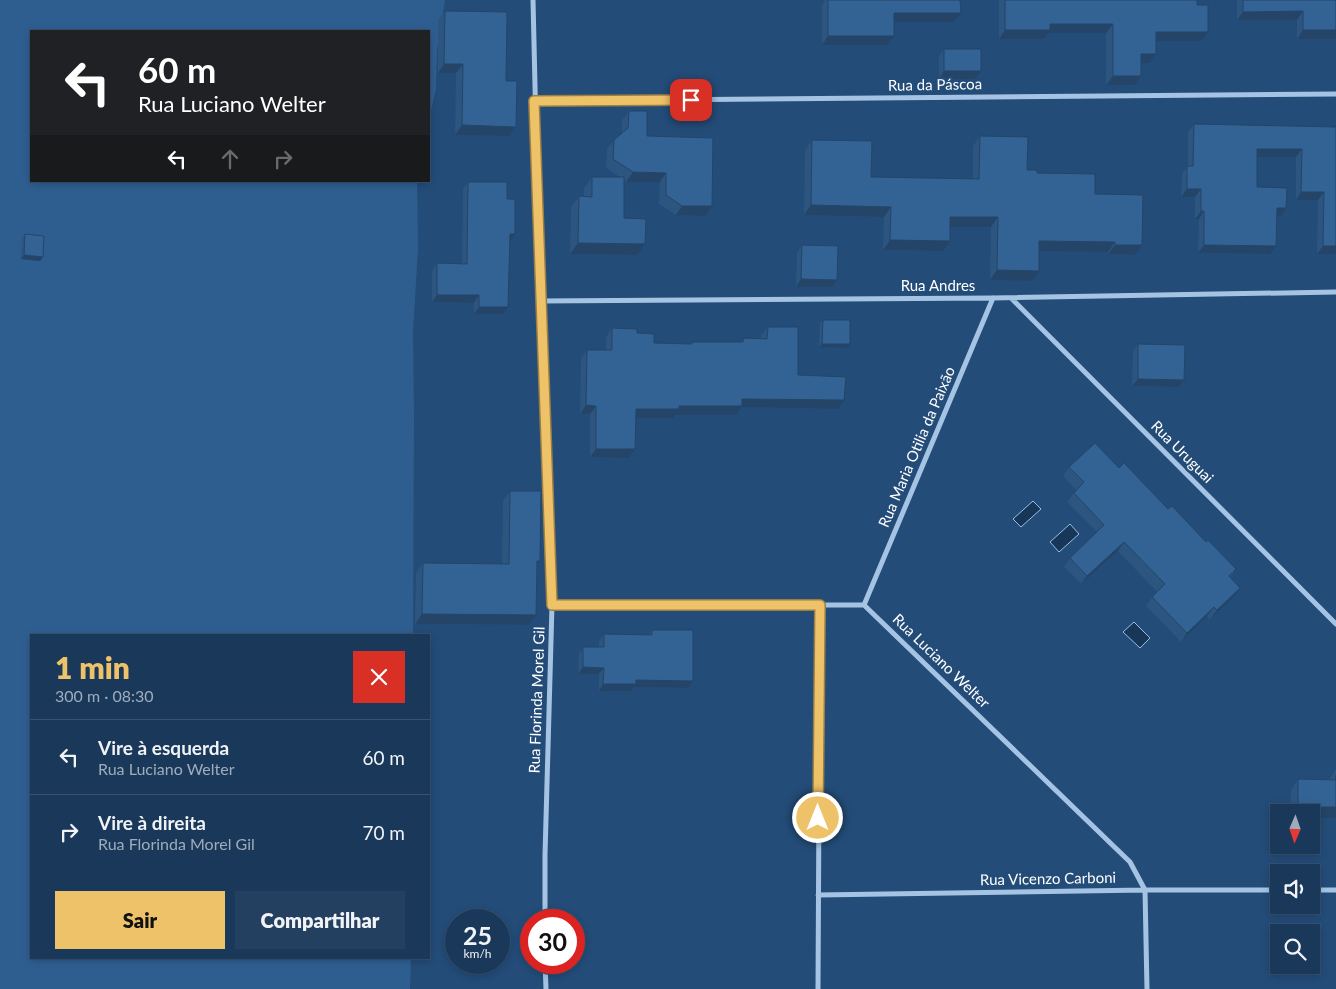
<!DOCTYPE html>
<html lang="pt">
<head>
<meta charset="utf-8">
<style>
  body { margin:0; font-family:Lato,sans-serif; background:#234060; color:#f1f3f6; height:100vh; display:flex; flex-direction:column; font-size:19px; white-space:nowrap }
  * { box-sizing:border-box; margin:0 }
  p { font-size:16px; color:#9facbb }
  .icon { flex:none; width:28px; height:28px; fill:none; stroke:currentColor; stroke-width:2; stroke-linecap:round; stroke-linejoin:round }
  .map { position:relative; flex:1; overflow:hidden }
  .sheet { position:absolute; left:30px; top:634px; width:400px; height:325px; display:flex; flex-direction:column; background:#1a395a; border-radius:0px; box-shadow:0 2px 8px #0003,0 0 0 1px #385370 }
  .sheet>* { flex:none }
  .top-card { position:absolute; left:30px; top:30px; width:400px; height:152px; border-radius:0px; box-shadow:0 2px 8px #0003,0 0 0 1px #385370; background:#202124; color:#fff; overflow:hidden }
  .needle { width:32px; rotate:182deg }
  .fabs { position:absolute; left:1270px; top:804px; display:grid; gap:10px }
  .fabs a { display:grid; place-items:center; width:50px; height:50px; border-radius:0px; background:#1a395a; box-shadow:0 2px 8px #0003,0 0 0 1px #385370; font-size:25px }
  .speed { position:absolute; left:445px; top:909px; display:flex; gap:10px; font-size:25px; font-weight:700; text-align:center }
  .speed>* { display:grid; place-content:center; width:65px; height:65px; border-radius:50%; background:#1a395a; box-shadow:0 2px 8px #0003,0 0 0 1px #385370; line-height:1 }
  .speed small { font-size:12px; font-weight:400 }
  .speed .limit { border:8px solid #d22; background:#fff; color:#111 }
  .pin { position:absolute; display:grid; place-items:center; width:42px; height:42px; color:#fff; margin:-21px; border-radius:10px; box-shadow:0 2px 8px #0006 }
  .me { position:absolute; width:55px; margin:-28px; rotate:0deg; stroke-linejoin:round; filter:drop-shadow(0 0 4px #0008) }
  .turn { display:flex; align-items:center; gap:18px; height:105px; padding:0 25px; font-size:22px }
  .turn .icon { width:65px; height:65px; stroke-width:2.5 }
  .turn b { display:block; font-size:35px; line-height:42px }
  .lanes { display:flex; align-items:center; height:48px; padding:0 25px; background:#0003; justify-content:center; gap:25px; direction:ltr }
  .lanes .off { opacity:.35 }
  .round { display:grid; place-items:center; flex:none; width:52px; height:52px; border-radius:0px; background:#234060 }
  .headline { display:flex; align-items:center; justify-content:space-between; height:85px; padding:0 25px }
  h1 { font-size:30px; font-weight:800; line-height:38px; color:#eec268 }
  .primary-button { display:flex; gap:10px; margin-top:auto; padding:10px 25px }
  .primary-button a { flex:1; height:58px; border-radius:0px; background:#eec268; color:#111; font-size:20px; font-weight:800; line-height:58px; text-align:center }
  .primary-button a+a { background:#234060; color:#f1f3f6 }
  ul { padding:0; list-style:none }
  li { display:flex; align-items:center; gap:15px; height:75px; padding:0 25px; border-top:1px solid #385370 }
  li div { flex:1 }
  li b { display:block; font-size:19px }
  li em { font-style:normal }
  .map>svg:first-child { display:block }
  .green { fill:#2e5e90 }
  .water { fill:#183658; stroke:#99bfe5 }
  .lines { fill:none; stroke-linecap:round; stroke-linejoin:round }
  .minor { stroke:#a5c4e4; stroke-width:5 }
  .wall { fill:#2c5580 }
  .shaded-wall { fill:#244568 }
  .building { fill:#336395; stroke:#244568 }
  .route-casing { stroke:#9b7e44; stroke-width:12 }
  .route { stroke:#eec268; stroke-width:9 }
  .labels { text-anchor:middle; stroke-width:5; stroke-linejoin:round; paint-order:stroke }
  .street-label { font-size:15px; fill:#fff; stroke:#234c78 }
</style>
</head>
<body>
<div class="map">
<svg width="1336" height="989" viewBox="0 0 1336 989">
  <rect width="100%" height="100%" fill="#234c78"/>
  <path class="green" d="M0 0H445L437 50 436 89 429 119V31H31V181H417L418 248 413 332 414 416 413 635H31V958H411L410 989H0Z"/>
  <path class="water" d="M1033 501 1041 509 1021 527 1013 519Z
    M1070 524 1079 534 1059 552 1050 542Z
    M1134 622 1150 638 1140 648 1123 632Z"/>
  <g class="lines">
    <path class="minor" d="M533 0 540 301 552 605 545 855V920
      M534 101 1336 94
      M1011 298 1336 624
      M540 301 993 298 1336 292
      M552 605H864L1130 862 1145 890 1147 989
      M864 605 993 298
      M1311 890H1336
      M818 895 1145 890H1279
      M545 962 546 989
      M818 989 820 605"/>
  </g>
  <path class="wall" d="M825 0H960L961 13 954 22H894V36L888 45H822V5Z
    M999 0H1197L1201 41H1156L1150 63H1141V76L1135 85H1106V33H1048L1044 39H999Z
    M1237 0H1336V39H1297V20H1237Z
    M445 11 506 81 509 136 455 135 456 73H438V20Z
    M944 49 981 71 975 79H939V56Z
    M629 111 647 136 712 206 705 216 676 215 659 204 660 182H626L624 180V218L645 244 637 255 570 254 571 207 579 196H584V188L592 177H620L606 168 607 149 614 140 622 133V120Z
    M1194 124 1336 127V254H1317L1318 200H1296V157H1257V187L1286 208 1281 216H1276L1270 254 1198 253 1199 219H1195V197H1181L1182 174 1188 166V132Z
    M980 136 1027 170 1095 194 1135 255 1108 254V252L1039 251 1032 281 990 280 991 227H950L943 251 883 250 884 217 804 215 805 150 812 140 871 177 973 179V146Z
    M468 182 507 199 509 242 503 314H474V303L432 302V271L437 263 462 264 463 189Z
    M25 234 43 257 40 261 21 259 22 238Z
    M802 245 832 287H796L797 253Z
    M823 320 850 344 847 348 819 347 820 323Z
    M768 327 798 375 838 409 742 407 736 415H675L673 418H636L635 449 629 458 590 457V414H580L581 358 587 350H606V337L612 328 637 333 654 343 690 344 692 342H741L744 338 761 339V335Z
    M1138 344 1184 380 1179 387 1132 386 1133 351Z
    M1069 467 1119 468 1206 542 1236 569 1230 578 1234 597 1210 619 1207 616 1181 642 1146 606 1152 597 1157 592 1118 551 1081 584 1064 567 1070 558 1097 532 1067 502 1076 490 1063 476Z
    M510 491 537 566 536 615 529 625 415 624 416 573 423 563 502 564 503 501Z
    M652 630 688 688 634 687 631 691H599V674H578L579 654 583 647H599V641L604 634 649 635Z
    M1336 769V818L1311 812H1290L1291 790 1298 779 1329 780Z"/>
  <path class="shaded-wall" d="M1303 11 1297 20H1237L1243 12Z
    M894 13H961L954 22H888Z
    M1050 24H1113L1106 33H1048L1044 39H999L1005 30Z
    M1303 30H1336V39H1297Z
    M1156 32H1208L1201 41H1150Z
    M828 36H894L888 45H822Z
    M1141 54H1156L1150 63H1135Z
    M444 64H463L456 73H438Z
    M944 71H981L975 79H939Z
    M1113 76H1141L1135 85H1106Z
    M462 125 516 127 509 136 455 135Z
    M1257 149H1302L1296 157H1252Z
    M633 172 666 173 660 182H626Z
    M1187 189H1201L1195 197H1181Z
    M1301 192H1324L1318 200H1296Z
    M811 205 891 207 884 217 804 215Z
    M682 206H712L705 216 676 215Z
    M1277 208H1286L1281 216H1271Z
    M1201 211H1204L1199 219H1195Z
    M950 217H998L991 227H943Z
    M510 234H515L510 242Z
    M890 240 950 241 943 251 883 250Z
    M1039 241 1115 242 1108 252 1032 251Z
    M578 243 645 244 637 255 570 254Z
    M1115 245H1142L1135 255 1108 254Z
    M1204 245 1276 246 1270 254 1198 253Z
    M1323 246H1336V254H1317Z
    M24 255 43 257 40 261 21 259Z
    M997 270 1039 271 1032 281 990 280Z
    M801 279 837 280 832 287H796Z
    M437 295H479L474 303 432 302Z
    M479 307H508L503 314H474Z
    M822 344H850L847 348 819 347Z
    M1138 379 1184 380 1179 387 1132 386Z
    M742 399 844 400 838 409 742 407 736 415H675L673 418H630L636 409 679 406Z
    M586 405 596 406 590 414H580Z
    M596 449H635L629 458 590 457Z
    M1124 542 1118 551 1081 584 1087 576Z
    M1240 588 1234 597 1210 619 1217 610Z
    M1214 607 1207 616 1181 642 1187 633Z
    M422 614 536 615 529 625 415 624Z
    M583 667 604 668 599 674H578Z
    M636 680 693 681 688 688 634 687 631 691H599L603 684Z
    M1298 807H1336V818H1311V812H1294Z"/>
  <path class="building" d="M828 0H960L961 13H894V36H828Z
    M1005 0H1197V5H1208V32H1156V54H1141V76H1113V24H1050V30H1005Z
    M1243 0H1336V30H1303V11L1243 12Z
    M445 11 507 12 506 81H517L516 127 462 125 463 64H444Z
    M944 49H981V71H944Z
    M629 111H647V136L713 138 712 206H682L666 195V173L633 172 613 159 614 140 628 128Z
    M1194 124 1336 127V246H1323L1324 192H1301L1302 149H1257V187L1287 188 1286 208H1277L1276 246 1204 245V211H1201V189H1187V166H1193Z
    M980 136 1028 137 1027 170H1037V173L1095 174V194L1143 195 1142 245H1115V242L1039 241V271L997 270 998 217H950V241L890 240 891 207 811 205 812 140 872 141 871 177 979 179Z
    M592 177H624V218L646 219 645 244 578 243 579 196 592 197Z
    M468 182H507V199H515V234H510L508 307H479V295H437V263L467 264Z
    M25 234 44 236 43 257 24 255Z
    M802 245 838 246 837 280 801 279Z
    M823 320H850V344H822Z
    M768 327H798V375L846 377 844 400 742 399V406H679V409H636L635 449H596V406L586 405 587 350H612V328L637 329V333L654 334V343L692 344V342H743L744 338 767 339Z
    M1138 344 1185 345 1184 380 1138 379Z
    M1095 443 1119 468 1124 463 1168 509 1172 506 1206 542 1208 540 1236 569 1229 576 1240 588 1217 610 1214 607 1187 633 1152 597 1165 584 1124 542 1087 576 1070 558 1104 525 1074 493 1084 482 1069 467Z
    M510 491H541L540 561H537L536 615 422 614 423 563 509 564Z
    M652 630H693V681L636 680V684H603L604 668 583 667V647H604V634L652 635Z
    M1336 775V807H1298V779L1336 780Z"/>
  <g class="lines">
    <g class="route-casing">
      <path id="route" d="M691 100 534 101 552 605H820L818 818"/>
    </g>
    <use href="#route" class="route"/>
  </g>
  <g class="labels">
    <g class="street-label">
      <text transform="translate(935 85) rotate(-1)" y="5">Rua da Páscoa</text>
      <text x="938" y="291">Rua Andres</text>
      <text transform="translate(917 447) rotate(-67)" y="5">Rua Maria Otilia da Paixão</text>
      <text transform="translate(1182 452) rotate(45)" y="5">Rua Uruguai</text>
      <text transform="translate(941 661) rotate(44)" y="5">Rua Luciano Welter</text>
      <text transform="translate(537 700) rotate(-88)" y="5">Rua Florinda Morel Gil</text>
      <text transform="translate(1048 879) rotate(-1)" y="5">Rua Vicenzo Carboni</text>
    </g>
  </g>
</svg>
<div class="fabs">
<a><svg class="needle" viewBox="-14 -14 28 28"><path d="M0-13l5 13h-10z" fill="#e53935"/><path d="M0 13l5-13h-10z" fill="#9facbb"/></svg></a>
<a><svg class="icon" aria-label="sound" viewBox="0 0 24 24"><path d="M4 9h4l5-4v14l-5-4H4zM17 9q2 3 0 6"/></svg></a>
<a><svg class="icon" aria-label="search" viewBox="0 0 24 24"><circle cx="10" cy="10" r="6"/><path d="M15 15l6 6"/></svg></a>
</div>
<div class="speed"><div>25<small>km/h</small></div><div class="limit">30</div></div>
<div class="pin" style="left:691px;top:100px;background:#d93025"><svg class="icon" aria-label="arrive" viewBox="0 0 24 24"><path d="M6 21V4h12l-3 4 3 4H6"/></svg></div>
<svg class="me" style="left:818px;top:818px" viewBox="-20 -20 40 40"><circle r="17" fill="#eec268" stroke="#fff" stroke-width="3"/><path d="M0-11L8 9 0 5-8 9z" fill="#fff"/></svg>
<div class="top-card">
<div class="turn"><svg class="icon" aria-label="left" viewBox="0 0 24 24"><path d="M17 20v-9H6M10 6l-5 5 5 5"/></svg><div><b>60 m</b>Rua Luciano Welter</div></div>
<div class="lanes"><svg class="icon" aria-label="left" viewBox="0 0 24 24"><path d="M17 20v-9H6M10 6l-5 5 5 5"/></svg><svg class="icon off" aria-label="ahead" viewBox="0 0 24 24"><path d="M12 20V5M6 11l6-6 6 6"/></svg><svg class="icon off" aria-label="right" viewBox="0 0 24 24"><path d="M7 20v-9h11M14 6l5 5-5 5"/></svg></div>
</div>
<section class="sheet">
<div class="headline"><div><h1>1 min</h1><p>300 m · 08:30</p></div><a class="round" style="background:#d93025;color:#fff"><svg class="icon" aria-label="close" viewBox="0 0 24 24"><path d="M6 6l12 12M18 6L6 18"/></svg></a></div>
<ul>
<li><svg class="icon" aria-label="left" viewBox="0 0 24 24"><path d="M17 20v-9H6M10 6l-5 5 5 5"/></svg><div><b>Vire à esquerda</b><p>Rua Luciano Welter</p></div><em>60 m</em></li>
<li><svg class="icon" aria-label="right" viewBox="0 0 24 24"><path d="M7 20v-9h11M14 6l5 5-5 5"/></svg><div><b>Vire à direita</b><p>Rua Florinda Morel Gil</p></div><em>70 m</em></li>
</ul>
<div class="primary-button"><a>Sair</a><a>Compartilhar</a></div>
</section>
</div>
</body>
</html>
